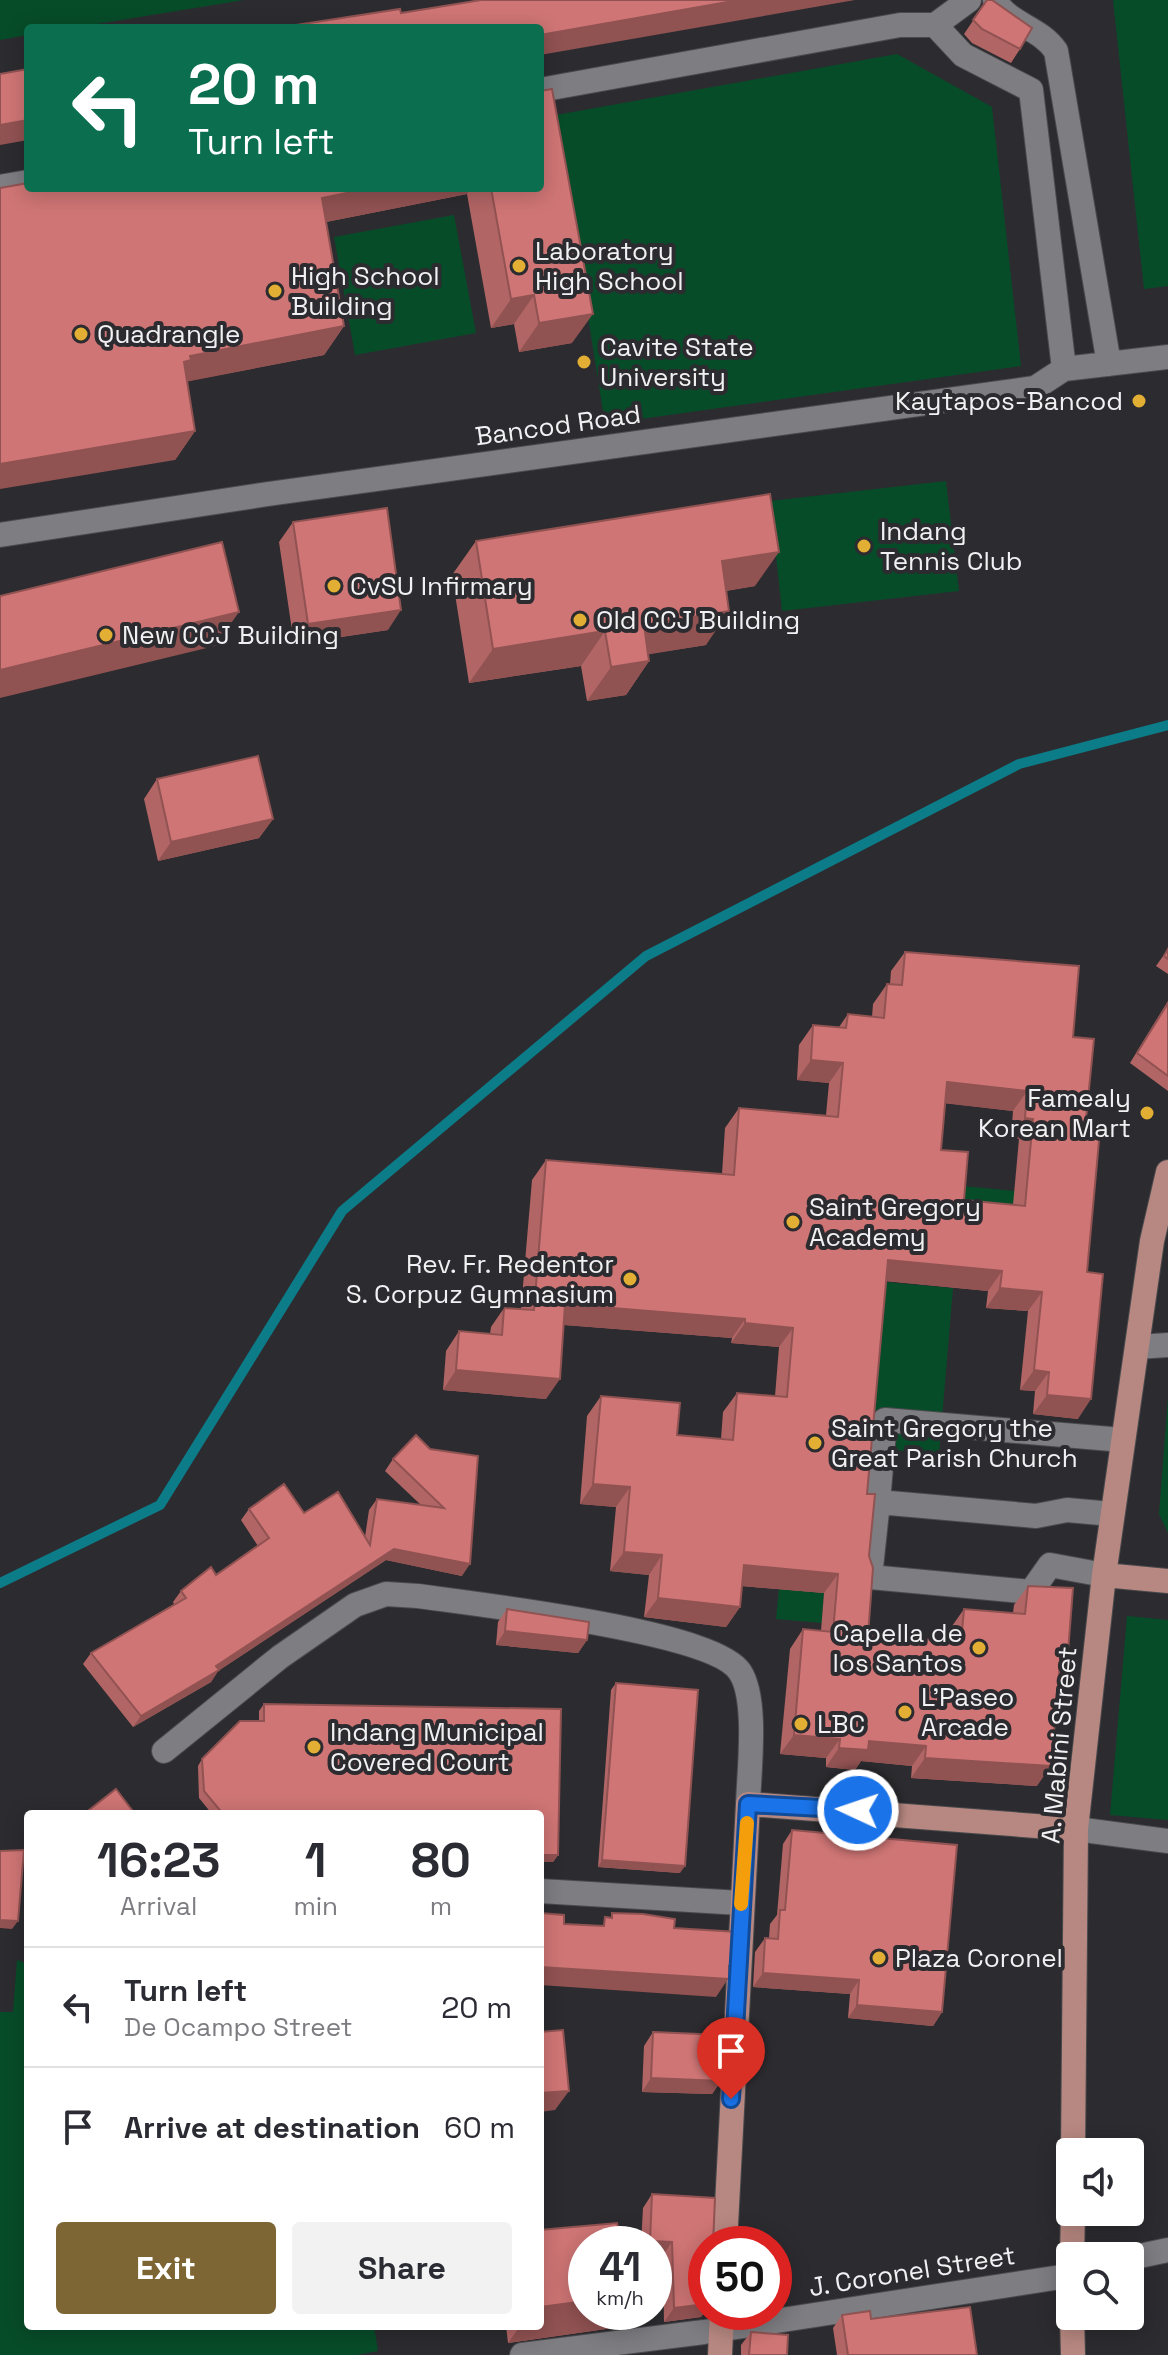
<!DOCTYPE html>
<html lang="en">
<head>
<meta charset="utf-8">
<style>
  body { margin:0; font-family:"Space Grotesk",sans-serif; background:#f2f2f3; color:#2b2b33; height:100vh; display:flex; flex-direction:column; font-size:30px; white-space:nowrap }
  * { box-sizing:border-box; margin:0 }
  p { font-size:26px; color:#7c7c81 }
  .icon { flex:none; width:44px; height:44px; fill:none; stroke:currentColor; stroke-width:2; stroke-linecap:round; stroke-linejoin:round }
  .map { position:relative; flex:1; overflow:hidden }
  .panel { position:absolute; left:24px; top:1810px; width:520px; height:520px; display:flex; flex-direction:column; background:#fff; border-radius:8px; box-shadow:0 4px 20px #0003 }
  .panel>* { flex:none }
  .top-card { position:absolute; left:24px; top:24px; width:520px; height:168px; border-radius:8px; box-shadow:0 4px 20px #0003; background:#0b6e4f; color:#fff; overflow:hidden }
  .fabs { position:absolute; left:1056px; top:2138px; display:grid; gap:16px }
  .fabs a { display:grid; place-items:center; width:88px; height:88px; border-radius:8px; background:#fff; box-shadow:0 4px 20px #0003; font-size:40px }
  .speed { position:absolute; left:568px; top:2226px; display:flex; gap:16px; font-size:40px; font-weight:700; text-align:center }
  .speed>* { display:grid; place-content:center; width:104px; height:104px; border-radius:50%; background:#fff; box-shadow:0 4px 20px #0003; line-height:1 }
  .speed small { font-size:20px; font-weight:400 }
  .speed .limit { border:12px solid #d22; background:#fff; color:#111 }
  .pin { position:absolute; display:grid; place-items:center; width:68px; height:68px; color:#fff; margin:-82px -34px; border-radius:50% 50% 50% 0; rotate:-45deg; box-shadow:0 0 8px #0007 }
  .pin .icon { rotate:45deg }
  .me { position:absolute; width:88px; margin:-44px; rotate:273deg; stroke-linejoin:round; filter:drop-shadow(0 0 6px #0008) }
  .turn { display:flex; align-items:center; gap:28px; height:168px; padding:0 32px; font-size:36px }
  .turn .icon { width:104px; height:104px; stroke-width:2.5 }
  .turn b { display:block; font-size:56px; line-height:68px }
  .eta { display:flex; justify-content:space-evenly; align-items:center; height:136px; text-align:center }
  .eta b { font-size:48px; font-weight:800; line-height:56px }
  .primary-button { display:flex; gap:16px; margin-top:auto; padding:16px 32px }
  .primary-button a { flex:1; height:92px; border-radius:8px; background:#7d6633; color:#fff; font-size:32px; font-weight:800; line-height:92px; text-align:center }
  .primary-button a+a { background:#f2f2f3; color:#2b2b33 }
  ul { padding:0; list-style:none }
  li { display:flex; align-items:center; gap:24px; height:120px; padding:0 32px; border-top:2px solid #e1e1e2 }
  li div { flex:1 }
  li b { display:block; font-size:30px }
  li em { font-style:normal }
  .map>svg:first-child { display:block }
  .green { fill:#074c29 }
  .lines { fill:none; stroke-linecap:round; stroke-linejoin:round }
  .stream { stroke:#0c7c89; stroke-width:10 }
  .minor-casing { stroke:#4a4a4d; stroke-width:26 }
  .major-casing { stroke:#4a4a4d; stroke-width:26 }
  .minor { stroke:#7d7d82; stroke-width:24 }
  .major { stroke:#b78881; stroke-width:24 }
  .wall { fill:#b26565; fill-rule:evenodd }
  .shaded-wall { fill:#915252 }
  .building { fill:#cf7575; stroke:#915252; stroke-width:2; fill-rule:evenodd }
  .route-casing { stroke:#114b97; stroke-width:20 }
  .route { stroke:#1a73e8; stroke-width:14 }
  .slow { stroke:#f59e0b; stroke-width:14 }
  .poi-dot { fill:#e2af34; stroke:#2c2c30; stroke-width:3 }
  .labels { text-anchor:middle; stroke-width:8; stroke-linejoin:round; paint-order:stroke }
  .poi-label { font-size:26px; fill:#f1f1f3; stroke:#2c2c30; text-anchor:start }
  .street-label { font-size:26px; fill:#f1f1f3; stroke:#2c2c30 }
</style>
</head>
<body>
<div class="map">
<svg width="1168" height="2355" viewBox="0 0 1168 2355">
  <rect width="100%" height="100%" fill="#2c2c30"/>
  <path class="green" d="M0 0H244L72 28H28V35L0 40Z
    M1113 0H1168V286L1144 289Z
    M897 54 992 107 1021 366 605 424 556 115Z
    M454 215 476 333 355 355 334 237Z
    M946 481 959 591 782 611 770 501Z
    M953 1185 1015 1191 1012 1226 950 1220Z
    M874 1281 953 1288 939 1454 859 1447Z
    M1168 1397V1533L1159 1514Z
    M779 1589 824 1593 822 1623 776 1619Z
    M1127 1616 1168 1620V1820L1110 1815Z
    M17 1960 28 1964V2326H374L378 2351 357 2355H0V2012H13Z"/>
  <g class="lines">
    <path class="stream" d="M0 1583 160 1505 342 1211 646 956 1019 764 1168 725"/>
    <g class="minor-casing">
      <path id="minor" d="M995 0C1009 25 1040 27 1056 51L1109 364
        M935 25 963 55 1031 90 1064 369
        M540 90 900 25H935L969 0
        M0 187 28 182
        M0 535 268 494 1035 388 1064 369 1168 357
        M1137 1347 1168 1345
        M878 1502 885 1420 1123 1440
        M1104 1575 1050 1565 1031 1592 870 1577 878 1502 1036 1516 1067 1510 1112 1514
        M164 1751 280 1657 355 1605 386 1594 418 1596C474 1604 714 1631 740 1672 758 1699 749 1771 748 1804
        M1076 1829 1168 1841
        M540 1891 741 1903
        M1130 2258 1168 2250
        M522 2355 704 2332 1061 2277 1070 2270"/>
    </g>
    <g class="major-casing">
      <path id="major" d="M1104 1575 1168 1581
        M1073 2152 1076 1829 1104 1575 1152 1241 1168 1172
        M725 2244 748 1804 1076 1829
        M1072 2256 1073 2212
        M1072 2316 1073 2355
        M720 2355 722 2312"/>
    </g>
    <use href="#minor" class="minor"/>
    <use href="#major" class="major"/>
  </g>
  <path class="wall" d="M987 0 1020 49 1011 63 972 43 964 34Z
    M28 188H540L572 343 519 352 514 324 491 328 467 194 326 222 344 326 324 355 187 381 195 431 175 460Z
    M293 522 388 630 294 644 279 542Z
    M476 541 755 586 726 591 706 645 648 654 649 661 626 695 587 701 581 666 469 683 452 575Z
    M157 779 273 819 259 838 158 861 144 799Z
    M1168 949V974L1156 966Z
    M905 952 1073 1037 1085 1129 1087 1272 1078 1419 1033 1414 1035 1391 1020 1390 1028 1311 986 1308 988 1291 886 1281 867 1494 869 1556 868 1635 949 1641 950 1629 964 1609 1013 1613 1014 1605 1028 1586 1060 1663 1037 1786 911 1778 912 1766 861 1761 855 1770 826 1767V1758L780 1754 790 1649 803 1629 821 1631 824 1593 742 1586 740 1607 726 1627 644 1617 649 1575 610 1571 616 1507 580 1504 587 1416 601 1396 677 1435 721 1439 723 1412 737 1393 775 1396 779 1347 731 1343 732 1338 564 1325 546 1399 443 1390 446 1351 459 1331 490 1334 491 1327 504 1308 521 1309 532 1180 546 1160 722 1174 725 1128 739 1108 826 1115 829 1083 797 1080 799 1045 813 1025 839 1027 848 1014 872 1017 873 1004 887 984H890L891 971ZM945 1103 1013 1111 1011 1138 1019 1139 1013 1205 964 1200 941 1150Z
    M1168 1001V1091L1130 1063Z
    M430 1449 462 1576 386 1560 218 1671 211 1682 133 1727 83 1664 91 1653 174 1604 173 1602 181 1591 216 1575 258 1546 241 1520 249 1509 365 1537 369 1510 377 1499 421 1505 385 1471 393 1459Z
    M507 1609 587 1640 578 1653 496 1645 498 1622Z
    M616 1683 680 1873 598 1867 611 1690Z
    M264 1704 561 1709 558 1855 553 1862H540V1814H212L199 1798 198 1766 202 1759 240 1721H259V1711Z
    M792 1830 942 2012 933 2026 848 2018 850 1994 753 1987 755 1952 765 1938H769L770 1924 777 1915 783 1844Z
    M653 2032 721 2081 712 2094 642 2092 644 2046Z
    M652 2194 706 2244V2310L701 2317 664 2322 663 2255H654V2244H641L643 2208Z
    M586 2312H625L613 2328 508 2343 506 2326H540Z
    M842 2315 871 2319 977 2355H837L833 2328Z
    M751 2332 787 2355H741V2345Z"/>
  <path class="shaded-wall" d="M739 0H855L540 55V35Z
    M28 120V140L0 145V125Z
    M371 188H471L467 194 301 227 322 198Z
    M534 295 514 324 491 328 511 299Z
    M593 314 572 343 519 352 539 323Z
    M344 326 324 355 175 384 184 362 190 356Z
    M195 431 175 460 0 489V464Z
    M779 552 755 586 698 595 722 561Z
    M401 610 388 630 294 644 308 624Z
    M729 611 706 645 620 659 644 625Z
    M239 612 215 646 0 698V670Z
    M605 631 581 666 469 683 493 649Z
    M649 661 626 695 587 701 611 667Z
    M273 819 259 838 158 861 171 842Z
    M811 1060 843 1063 829 1083 797 1080Z
    M947 1082 1027 1091 1013 1111 933 1102Z
    M1025 1118 1033 1119 1019 1139 1011 1138Z
    M888 1260 1002 1271 988 1291 874 1280Z
    M1000 1288 1042 1292 1028 1311 986 1308Z
    M565 1304 745 1319 732 1338 552 1324Z
    M745 1323 793 1328 779 1347 731 1343Z
    M456 1370 560 1379 546 1399 443 1390Z
    M1034 1370 1049 1372 1035 1391 1020 1390Z
    M1047 1395 1091 1399 1078 1419 1033 1414Z
    M593 1484 630 1487 616 1507 580 1504Z
    M394 1549 470 1564 462 1576 386 1560 218 1671 211 1682 133 1727 141 1716Z
    M624 1552 662 1555 649 1575 610 1571Z
    M744 1565 838 1574 824 1593 730 1585Z
    M658 1598 740 1607 726 1627 644 1617Z
    M505 1631 587 1640 578 1653 496 1645Z
    M1061 1651 1068 1652 1054 1672Z
    M794 1735 840 1739 826 1758 780 1754Z
    M869 1741 926 1746 912 1766 861 1761 855 1770 826 1767 839 1748Z
    M925 1758 1051 1766 1037 1786 911 1778Z
    M540 1855H558L553 1862H540Z
    M602 1860 685 1866 680 1873 598 1867Z
    M0 1920 18 1921 12 1929 0 1928Z
    M540 1967 729 1966 736 1967 716 1997 540 1985Z
    M763 1973 859 1980 850 1994 753 1987Z
    M857 2005 942 2012 933 2026 848 2018Z
    M651 2078 721 2081 712 2094 642 2092Z
    M569 2091 555 2110 540 2112V2093Z
    M650 2241 672 2242 663 2255H654V2244H647Z
    M586 2301V2312H625L613 2328 508 2343 520 2326H540V2307Z
    M706 2304V2310L701 2317 664 2322 674 2308Z"/>
  <path class="building" d="M481 0H739L540 35V28H277L400 9 401 13Z
    M987 0H992L1032 28 1020 49 982 29 973 20Z
    M28 69V120L0 125V74Z
    M552 89 593 314 539 323 534 295 511 299 491 188H540V91Z
    M28 183V188H371L322 198 344 326 190 356 191 360 184 362 195 431 0 464V188Z
    M770 494 779 552 722 561 729 611 644 625 649 661 611 667 605 631 493 649 476 541Z
    M387 508 401 610 308 624 293 522Z
    M222 542 239 612 0 670V596Z
    M258 756 273 819 171 842 157 779Z
    M1168 949V959L1164 956Z
    M905 952 1079 966 1073 1037 1094 1039 1085 1129 1100 1130 1087 1272 1103 1274 1091 1399 1047 1395 1049 1372 1034 1370 1042 1292 1000 1288 1002 1271 888 1260 867 1494H875L869 1556 873 1568 868 1635 961 1642 964 1609 1025 1614 1028 1586 1073 1588 1068 1652 1061 1651 1051 1766 925 1758 926 1746 869 1741 868 1750 839 1748 840 1739 794 1735 803 1629 833 1632 838 1574 744 1565 740 1607 658 1598 662 1555 624 1552 630 1487 593 1484 601 1396 680 1403 677 1435 733 1440 737 1393 787 1397 793 1328 745 1323V1319L565 1304 560 1379 456 1370 459 1331 502 1335 504 1308 534 1310 546 1160 734 1175 739 1108 838 1117 843 1063 811 1060 813 1025 846 1028 848 1014 884 1018 887 984 902 985ZM947 1082 1027 1091 1025 1118 1033 1119 1025 1206 964 1200 968 1152 941 1150Z
    M1168 1003V1076L1137 1053Z
    M416 1435 430 1449 478 1456 470 1564 394 1549 216 1666 219 1670 141 1716 91 1653 186 1598 181 1591 211 1567 216 1575 269 1538 249 1509 284 1484 304 1513 338 1492 370 1545 377 1499 444 1508 393 1459Z
    M507 1609 589 1622 587 1640 505 1631Z
    M616 1683 698 1690 685 1866 602 1860Z
    M264 1704 561 1709 558 1855H540V1814H223L204 1791 202 1759 240 1721H264Z
    M116 1789 135 1814H84Z
    M792 1830 957 1845 942 2012 857 2005 859 1980 763 1973 765 1938 778 1939 780 1910H785Z
    M24 1850 18 1921 0 1920V1851Z
    M540 1913 564 1915V1924L604 1926 605 1917 612 1918V1913L643 1914 675 1919 674 1928 738 1932 736 1967 729 1966V1979L540 1967Z
    M563 2030 569 2091 540 2093V2032Z
    M653 2032 723 2035 721 2081 651 2078Z
    M652 2194 715 2198 713 2244H706V2304L674 2308 672 2242 650 2241Z
    M617 2223 623 2244H586V2301L540 2307V2230Z
    M970 2307 977 2355H848L842 2315 870 2311 871 2319Z
    M751 2332 788 2335 787 2355H749Z"/>
  <g class="lines">
    <g class="route-casing">
      <path id="route" d="M731 2099 748 1804 858 1810"/>
    </g>
    <use href="#route" class="route"/>
    <path class="slow" d="M741 1904 747 1823"/>
  </g>
  <g class="poi-dot">
    <circle cx="519" cy="266" r="8"/>
    <circle cx="275" cy="291" r="8"/>
    <circle cx="81" cy="334" r="8"/>
    <circle cx="584" cy="362" r="8"/>
    <circle cx="1139" cy="401" r="8"/>
    <circle cx="864" cy="546" r="8"/>
    <circle cx="334" cy="586" r="8"/>
    <circle cx="580" cy="620" r="8"/>
    <circle cx="106" cy="635" r="8"/>
    <circle cx="1147" cy="1113" r="8"/>
    <circle cx="793" cy="1222" r="8"/>
    <circle cx="630" cy="1279" r="8"/>
    <circle cx="815" cy="1443" r="8"/>
    <circle cx="979" cy="1648" r="8"/>
    <circle cx="905" cy="1712" r="8"/>
    <circle cx="801" cy="1724" r="8"/>
    <circle cx="314" cy="1747" r="8"/>
    <circle cx="879" cy="1958" r="8"/>
  </g>
  <g class="labels">
    <g class="poi-label">
      <text x="535" y="260">Laboratory<tspan x="535" dy="30">High School</tspan></text>
      <text x="291" y="285">High School<tspan x="291" dy="30">Building</tspan></text>
      <text x="97" y="343">Quadrangle</text>
      <text x="600" y="356">Cavite State<tspan x="600" dy="30">University</tspan></text>
      <text x="1123" y="410" text-anchor="end">Kaytapos-Bancod</text>
      <text x="880" y="540">Indang<tspan x="880" dy="30">Tennis Club</tspan></text>
      <text x="350" y="595">CvSU Infirmary</text>
      <text x="596" y="629">Old CCJ Building</text>
      <text x="122" y="644">New CCJ Building</text>
      <text x="1131" y="1107" text-anchor="end">Famealy<tspan x="1131" dy="30">Korean Mart</tspan></text>
      <text x="809" y="1216">Saint Gregory<tspan x="809" dy="30">Academy</tspan></text>
      <text x="614" y="1273" text-anchor="end">Rev. Fr. Redentor<tspan x="614" dy="30">S. Corpuz Gymnasium</tspan></text>
      <text x="831" y="1437">Saint Gregory the<tspan x="831" dy="30">Great Parish Church</tspan></text>
      <text x="963" y="1642" text-anchor="end">Capella de<tspan x="963" dy="30">los Santos</tspan></text>
      <text x="921" y="1706">L'Paseo<tspan x="921" dy="30">Arcade</tspan></text>
      <text x="817" y="1733">LBC</text>
      <text x="330" y="1741">Indang Municipal<tspan x="330" dy="30">Covered Court</tspan></text>
      <text x="895" y="1967">Plaza Coronel</text>
    </g>
    <g class="street-label">
      <text transform="translate(558 425) rotate(-8)" y="9">Bancod Road</text>
      <text transform="translate(1059 1745) rotate(-85)" y="9">A. Mabini Street</text>
      <text transform="translate(912 2271) rotate(-9)" y="9">J. Coronel Street</text>
    </g>
  </g>
</svg>
<div class="fabs">
<a><svg class="icon" aria-label="sound" viewBox="0 0 24 24"><path d="M4 9h4l5-4v14l-5-4H4zM17 9q2 3 0 6"/></svg></a>
<a><svg class="icon" aria-label="search" viewBox="0 0 24 24"><circle cx="10" cy="10" r="6"/><path d="M15 15l6 6"/></svg></a>
</div>
<div class="speed"><div>41<small>km/h</small></div><div class="limit">50</div></div>
<div class="pin" style="left:731px;top:2099px;background:#d93025"><svg class="icon" aria-label="arrive" viewBox="0 0 24 24"><path d="M6 21V4h12l-3 4 3 4H6"/></svg></div>
<svg class="me" style="left:858px;top:1810px" viewBox="-20 -20 40 40"><circle r="17" fill="#1a73e8" stroke="#fff" stroke-width="3"/><path d="M0-11L8 9 0 5-8 9z" fill="#fff"/></svg>
<div class="top-card">
<div class="turn"><svg class="icon" aria-label="left" viewBox="0 0 24 24"><path d="M17 20v-9H6M10 6l-5 5 5 5"/></svg><div><b>20 m</b>Turn left</div></div>
</div>
<section class="panel">
<div class="eta">
<div><b>16:23</b><p>Arrival</p></div>
<div><b>1</b><p>min</p></div>
<div><b>80</b><p>m</p></div>
</div>
<ul>
<li><svg class="icon" aria-label="left" viewBox="0 0 24 24"><path d="M17 20v-9H6M10 6l-5 5 5 5"/></svg><div><b>Turn left</b><p>De Ocampo Street</p></div><em>20 m</em></li>
<li><svg class="icon" aria-label="arrive" viewBox="0 0 24 24"><path d="M6 21V4h12l-3 4 3 4H6"/></svg><div><b>Arrive at destination</b></div><em>60 m</em></li>
</ul>
<div class="primary-button"><a>Exit</a><a>Share</a></div>
</section>
</div>
</body>
</html>
